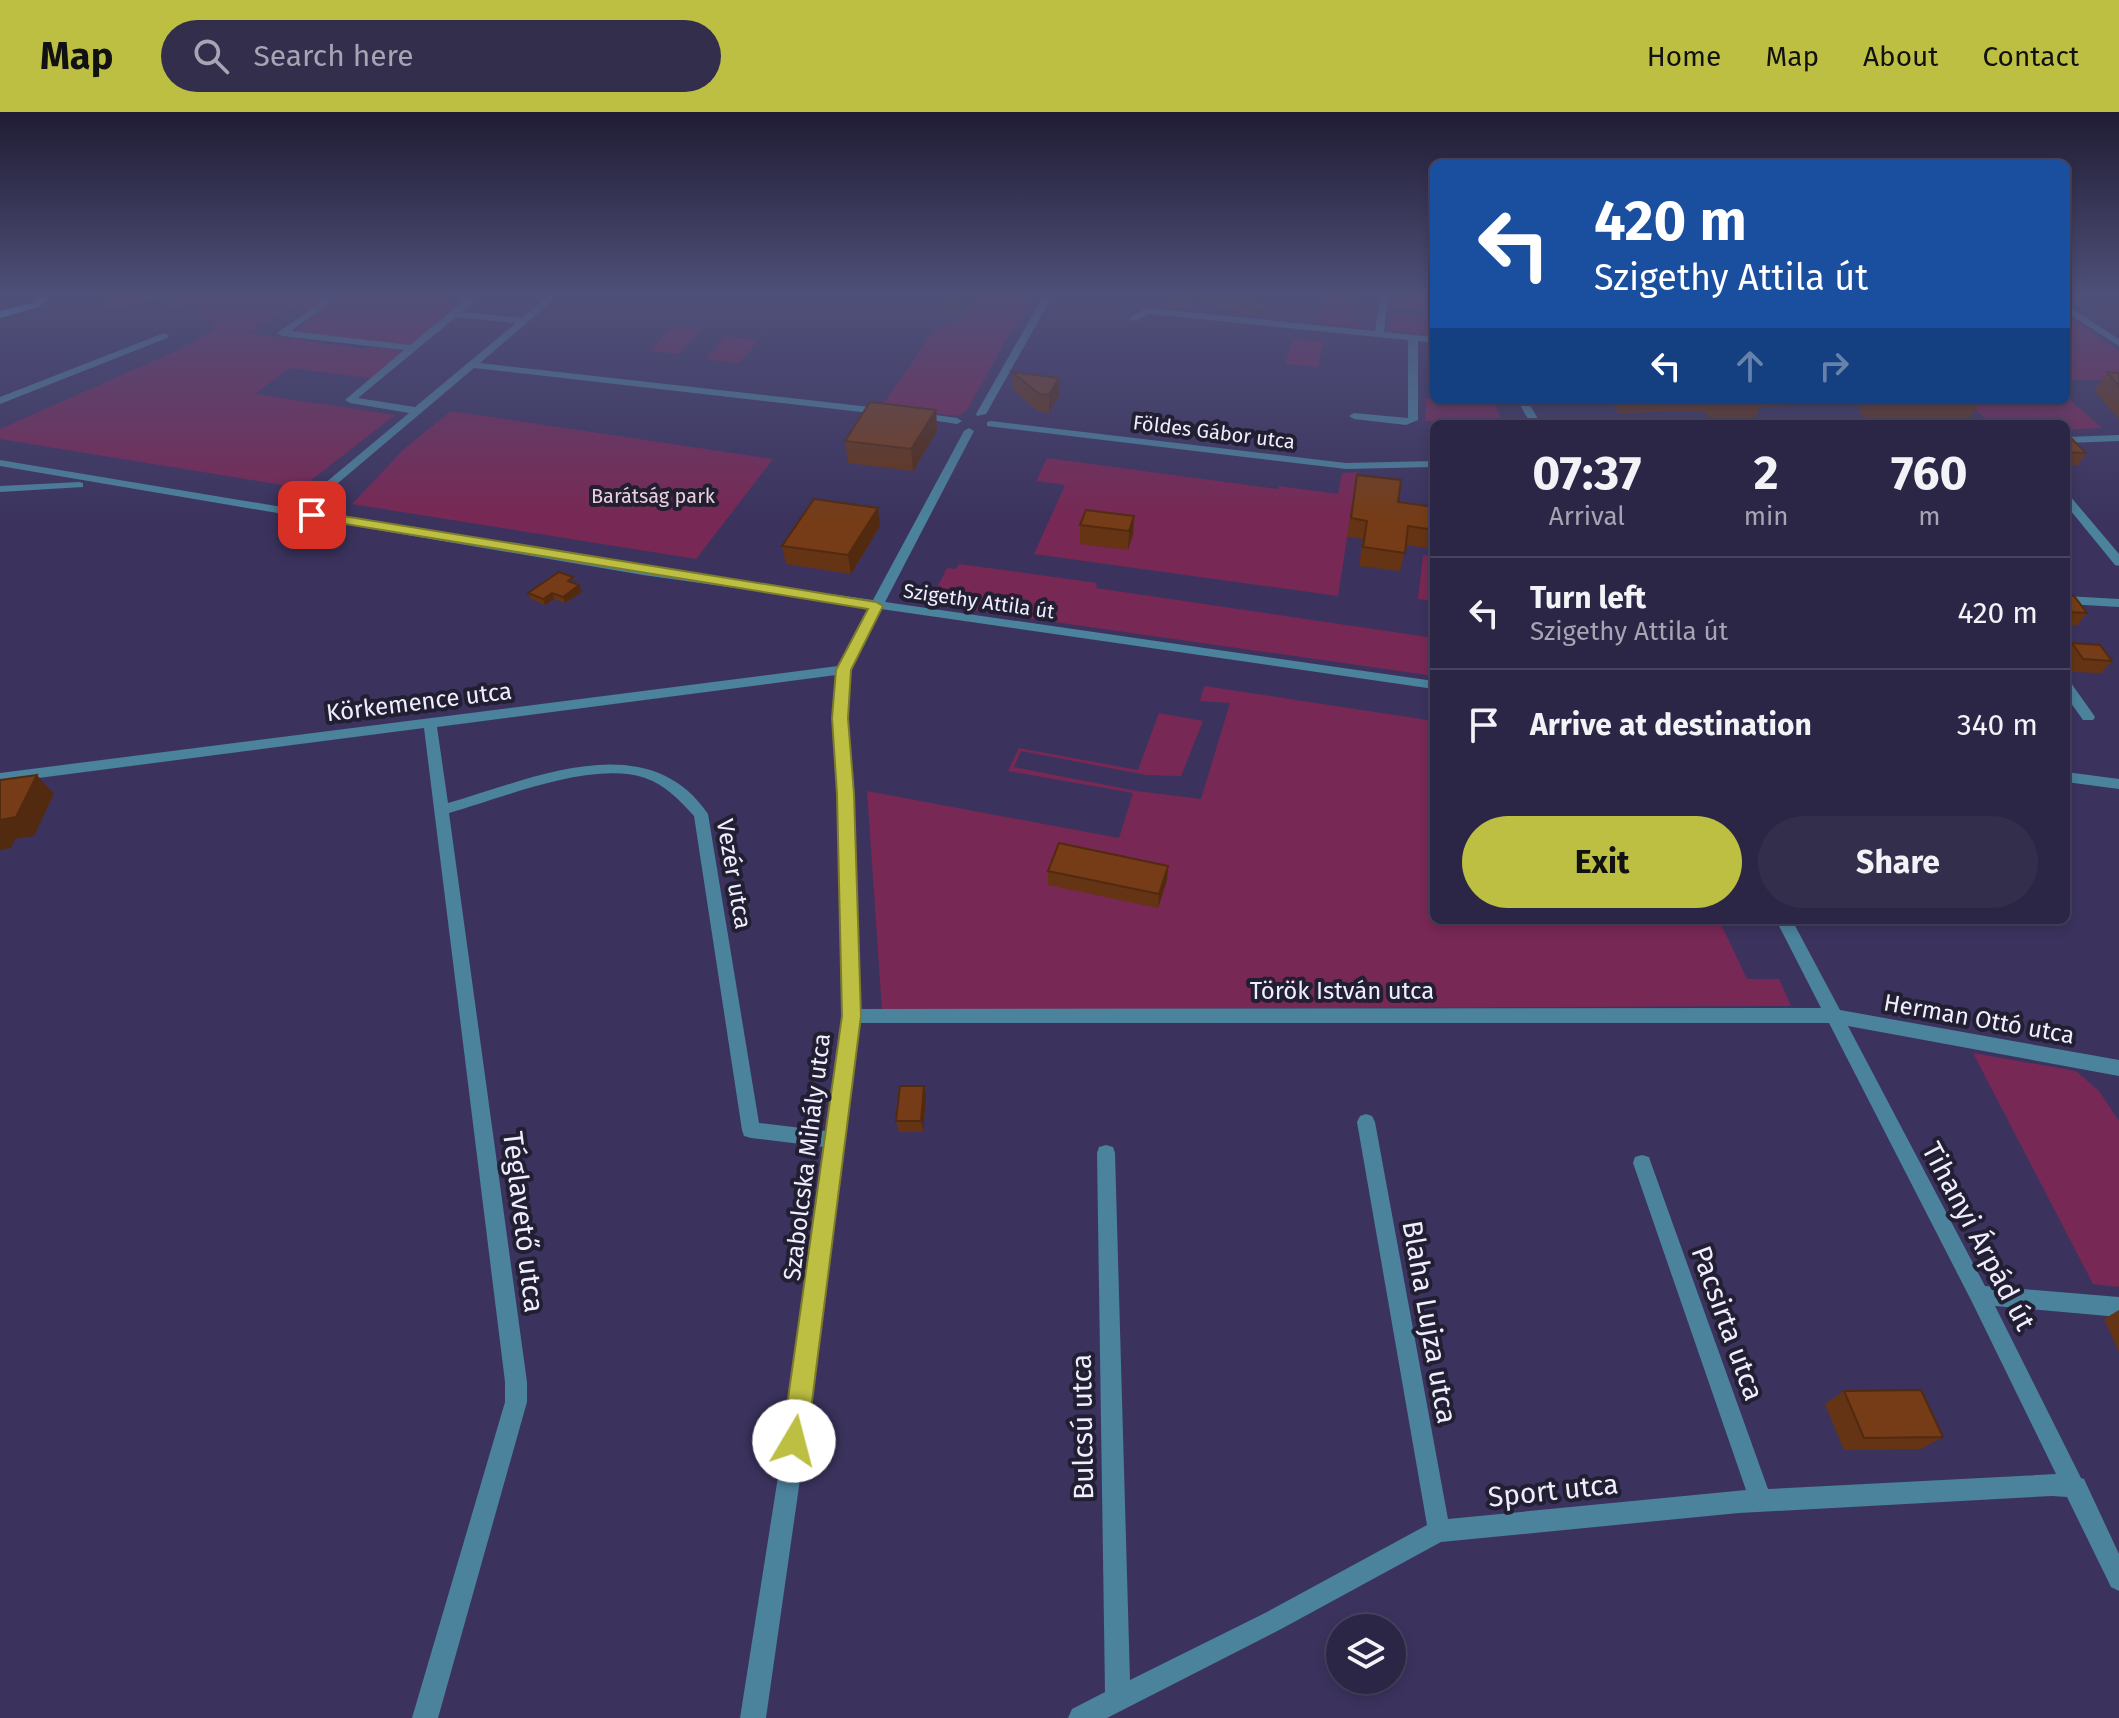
<!DOCTYPE html>
<html lang="en">
<head>
<meta charset="utf-8">
<style>
  body { margin:0; font-family:"Fira Sans",sans-serif; background:#342e4d; color:#f1f3f6; height:100vh; display:flex; flex-direction:column; font-size:30px; white-space:nowrap }
  * { box-sizing:border-box; margin:0 }
  p { font-size:26px; color:#a6a5b3 }
  .icon { flex:none; width:44px; height:44px; fill:none; stroke:currentColor; stroke-width:2; stroke-linecap:round; stroke-linejoin:round }
  .map { position:relative; flex:1; overflow:hidden }
  .panel { position:absolute; left:1430px; top:308px; width:640px; height:504px; display:flex; flex-direction:column; background:#2c2646; border-radius:12px; box-shadow:0 4px 12px #0003,0 0 0 2px #48435f }
  .panel>* { flex:none }
  .hud { position:absolute; left:1430px; top:48px; width:640px; height:244px; border-radius:12px; box-shadow:0 4px 12px #0003,0 0 0 2px #48435f; background:#1a4fa0; color:#fff; overflow:hidden }
  .tools { position:absolute; left:1326px; top:1502px; display:grid; gap:16px }
  .tools a { display:grid; place-items:center; width:80px; height:80px; border-radius:50%; background:#2c2646; box-shadow:0 4px 12px #0003,0 0 0 2px #48435f; font-size:40px }
  .pin { position:absolute; display:grid; place-items:center; width:68px; height:68px; color:#fff; margin:-34px; border-radius:16px; box-shadow:0 4px 12px #0006 }
  .me { position:absolute; width:88px; margin:-44px; rotate:8deg; stroke-linejoin:round; filter:drop-shadow(0 0 6px #0008) }
  .turn { display:flex; align-items:center; gap:28px; height:168px; padding:0 32px; font-size:36px }
  .turn .icon { width:104px; height:104px; stroke-width:2.5 }
  .turn b { display:block; font-size:56px; line-height:68px }
  .lanes { display:flex; align-items:center; height:76px; padding:0 32px; background:#0003; justify-content:center; gap:40px; direction:ltr }
  .lanes .off { opacity:.35 }
  .eta { display:flex; justify-content:space-evenly; align-items:center; height:136px; text-align:center }
  .eta b { font-size:48px; font-weight:700; line-height:56px }
  .cta { display:flex; gap:16px; margin-top:auto; padding:16px 32px }
  .cta a { flex:1; height:92px; border-radius:48px; background:#bdbf43; color:#111; font-size:32px; font-weight:700; line-height:92px; text-align:center }
  .cta a+a { background:#342e4d; color:#f1f3f6 }
  ul { padding:0; list-style:none }
  li { display:flex; align-items:center; gap:24px; height:112px; padding:0 32px; border-top:2px solid #48435f }
  li div { flex:1 }
  li b { display:block; font-size:30px }
  li em { font-style:normal }
  header { display:flex; align-items:center; gap:48px; box-sizing:border-box; height:112px; padding:0 40px; background:#bdbf43; color:#111 }
  header strong { font-size:38px }
  nav { display:flex; gap:44px; margin-inline-start:auto; font-size:28px }
  .search { width:560px; height:72px; background:#342e4d; display:flex; align-items:center; gap:20px; box-sizing:border-box; padding:0 28px; border-radius:44px; color:#a6a5b3; font-size:30px }
  .map>svg:first-child { display:block }
  .green { fill:#782854 }
  .lines { fill:none; stroke-linecap:round; stroke-linejoin:round }
  .minor { fill:#4b829c; fill-rule:evenodd }
  .major { fill:#48c7fd; fill-rule:evenodd }
  .wall { fill:#653414 }
  .shaded-wall { fill:#522a10 }
  .building { fill:#753c17; stroke:#522a10; stroke-width:2 }
  .route { fill:#bdbf43; stroke:#7b7c2c; stroke-width:2 }
  .labels { text-anchor:middle; stroke-width:8; stroke-linejoin:round; paint-order:stroke }
  .far-street-label { font-size:20px; fill:#efeefe; stroke:#221f33 }
  .far-park-label { font-size:20px; fill:#eccfdb; stroke:#221f33 }
  .street-label { font-size:24px; fill:#efeefe; stroke:#221f33 }
  .near-street-label { font-size:28px; fill:#efeefe; stroke:#221f33 }
</style>
</head>
<body>
<header>
<strong>Map</strong>
<div class="search"><svg class="icon" aria-label="search" viewBox="0 0 24 24"><circle cx="10" cy="10" r="6"/><path d="M15 15l6 6"/></svg>Search here</div>
<nav><a>Home</a><a>Map</a><a>About</a><a>Contact</a></nav>
</header>
<div class="map">
<svg width="2119" height="1606" viewBox="0 0 2119 1606">
  <rect width="100%" height="100%" fill="#3b335e"/>
  <path class="green" d="M99 183H457L443 194 461 196 413 234 293 219 319 201 287 197 249 221 366 237 370 235 406 239 376 267 289 256 255 282 395 303 301 376 0 327V317L176 239 215 218 195 192 171 199 159 186 106 199Z
    M980 183H1032L967 298 958 304 881 295 935 217 964 206Z
    M1324 183H1357L1351 210 1367 212 1366 216 1317 211Z
    M1394 183H1434V223L1389 219 1391 204 1422 206 1423 198 1393 195Z
    M2066 202 2119 239V268H2066Z
    M673 213 703 216 680 242 650 239Z
    M725 224 759 228 739 251 706 247Z
    M1292 227 1323 230 1318 255 1285 252Z
    M2066 284 2102 316 2066 318V312H1991L1965 288H2066Z
    M1426 286 1461 290 1493 288 1503 312 1425 309Z
    M451 299 773 347 696 447 352 392 404 337Z
    M1047 346 1278 377 1279 374 1338 382 1342 361 1357 360 1338 484 1034 442 1065 373 1036 369Z
    M1423 443 1434 444V489L1418 487Z
    M959 452 1097 471 1096 476 1434 526V564L929 492 947 456 956 457Z
    M1204 574 1434 609V808H1719L1747 867H1779L1791 894 882 898 867 679 1119 726 1133 681 1008 659 1019 636 1138 658 1159 601 1203 609 1181 664 1146 663 1021 639 1014 655 1137 679 1201 687 1230 591 1200 589Z
    M1973 941 2076 959 2099 979 2119 1009V1175L2093 1172Z"/>
  <g class="lines">
    <path class="minor" d="M331 183H341L291 219 410 233 471 183H481L462 200 522 206 549 183H559L480 251 888 297 893 300 888 303 474 256 305 399 643 455 873 488 964 319 969 316 974 319 885 490 1434 569V577L881 497 850 558 847 606 853 682 859 897 1821 896 1776 808H1792L1840 898 2119 948V964L1848 914 1985 1174 2119 1185V1205L1995 1194 2081 1366 2084 1367 2119 1442V1479L2111 1475 2067 1385 2052 1384 1739 1401 1441 1430 1283 1516 1107 1606H1068L1072 1597 1105 1580 1097 1041 1099 1035 1106 1033 1113 1035 1115 1041 1130 1568 1267 1500 1427 1413 1357 1010 1360 1004 1366 1002 1372 1004 1375 1010 1448 1407 1746 1378 1633 1051 1635 1045 1642 1043 1649 1045 1651 1051 1768 1377 2056 1362 1972 1190 1829 911H859L823 1206 766 1606H740L803 1206 825 1035 751 1026 744 1024 742 1018 694 704C679 688 666 673 645 666 592 648 502 686 449 701L527 1270V1290L438 1606H412L505 1290V1270L424 616 0 671V661L838 554 870 495 643 463 0 354V348L294 397 409 301 350 291 345 288 404 238 282 224 277 221ZM456 205 516 211 415 295 358 286ZM836 563 833 606 839 682 842 904 827 1019 759 1011 708 702C647 612 530 668 448 691L437 615Z
      M1044 183H1053L986 302 977 304 976 302Z
      M1380 183 1388 185 1384 220 1434 225V231L1418 229V308L1406 313 1354 307 1349 304 1354 301 1408 306V228L1149 202 1136 209 1128 207 1147 196 1375 219Z
      M2066 193 2119 227V234L2066 200Z
      M164 221 169 224 167 226 0 292V285Z
      M1517 288H1527L1541 312H1531Z
      M915 300 957 306 962 309 957 312 911 305V301Z
      M991 309 1346 351 1434 349V355L1346 357 987 314V310Z
      M2119 323V329L2066 331V325Z
      M79 370 83 371V375L0 380V374Z
      M2066 383 2070 384 2119 442V454L2115 453 2066 393Z
      M2066 484 2119 487V495L2066 492Z
      M2066 570 2071 571 2093 602 2095 605 2093 608H2083L2066 584Z
      M2066 660 2119 667V677L2066 670Z"/>
    <path class="major" d="M40 183H53L39 195 0 206V199L31 191Z"/>
  </g>
  <path class="wall" d="M943 183H979L967 201 944 198Z
    M1166 183H1270L1266 199 1259 203 1239 201V198L1190 190 1188 197 1166 195Z
    M1012 260 1059 283 1049 301 1039 300 1013 278Z
    M2107 260 2119 261V307L2094 279Z
    M1609 288H1828L1825 293 1760 295 1754 308 1712 309 1703 299 1619 301Z
    M1864 288H1982L1967 311 1871 312 1858 299Z
    M936 298 937 319 913 359 848 351 845 329Z
    M2066 325 2086 341 2078 353H2066Z
    M1357 363 1398 390 1434 395V437L1406 433 1400 459 1359 454 1363 427 1347 425Z
    M1134 404 1133 423 1128 438 1080 432V413Z
    M880 414 851 462 786 452 782 434Z
    M575 472 582 480 565 491 554 487 545 493 531 487 528 481Z
    M2066 484 2087 501 2077 513H2066Z
    M2072 531 2112 549 2101 561 2073 560 2066 550V539Z
    M1168 754 1167 768 1158 796 1048 773V759Z
    M926 986 923 1020H899L896 1009Z
    M2119 1198V1240L2104 1207Z
    M1844 1279 1943 1325 1921 1337 1844 1338 1825 1292Z"/>
  <path class="shaded-wall" d="M966 183H979L967 201 966 184Z
    M1267 183H1270L1266 199 1259 203 1261 186Z
    M1059 266V283L1049 301V283Z
    M936 298 937 319 913 359 911 337Z
    M878 396 880 414 851 462 848 443Z
    M1134 404 1133 423 1128 438 1129 419Z
    M579 473 582 480 565 491 563 485Z
    M552 481 554 487 545 493 543 487Z
    M37 663 54 682 34 724 15 727 11 736 0 738V708Z
    M1168 754 1167 768 1158 796 1159 782Z
    M924 974 926 986 923 1020 921 1009Z"/>
  <path class="building" d="M1241 183H1267L1261 186 1241 184Z
    M1012 260 1059 266 1049 283 1039 282Z
    M2107 260 2119 261V274Z
    M1883 288H1962L1885 290Z
    M870 290 936 298 911 337 845 329Z
    M2066 325H2070L2086 341 2066 340Z
    M1357 363 1401 368 1398 390 1434 395V418L1408 414 1405 441 1363 435 1367 409 1351 406Z
    M814 387 878 396 848 443 782 434Z
    M1086 398 1134 404 1129 419 1080 413Z
    M559 460 573 465 568 469 579 473 563 485 552 481 543 487 528 481Z
    M2066 484H2074L2087 501 2066 500Z
    M2072 531 2100 533 2112 549 2083 547Z
    M37 663 16 705 0 708V668Z
    M1059 731 1168 754 1159 782 1048 759Z
    M900 974H924L921 1009H896Z
    M1921 1278 1943 1325 1864 1326 1844 1279Z"/>
  <linearGradient id="sky" x2="0" y2="1"><stop stop-color="#201c34"/><stop offset="0.45" stop-color="#4f5079"/><stop offset="1" stop-color="#4f5079" stop-opacity="0"/></linearGradient>
  <rect width="2119" height="408" fill="url(#sky)"/>
  <path class="route" d="M312 399 876 490 883 494 851 558 848 606 854 682 861 904 807 1329 803 1338 794 1342 786 1338 782 1329 842 904 837 682 832 606 836 558 868 497 308 406V401Z"/>
  <g class="labels">
    <g class="far-street-label">
      <text transform="translate(1214 320) rotate(7)" y="7">Földes Gábor utca</text>
      <text transform="translate(979 489) rotate(8)" y="7">Szigethy Attila út</text>
    </g>
    <g class="far-park-label">
      <text x="653" y="391">Barátság park</text>
    </g>
    <g class="street-label">
      <text transform="translate(419 590) rotate(-7)" y="8">Körkemence utca</text>
      <text transform="translate(734 762) rotate(80)" y="8">Vezér utca</text>
      <text x="1342" y="887">Török István utca</text>
      <text transform="translate(1979 907) rotate(10)" y="8">Herman Ottó utca</text>
      <text transform="translate(807 1045) rotate(-83)" y="8">Szabolcska Mihály utca</text>
    </g>
    <g class="near-street-label">
      <text transform="translate(524 1110) rotate(83)" y="10">Téglavető utca</text>
      <text transform="translate(1979 1124) rotate(62)" y="10">Tihanyi Árpád út</text>
      <text transform="translate(1430 1210) rotate(80)" y="10">Blaha Lujza utca</text>
      <text transform="translate(1728 1211) rotate(70)" y="10">Pacsirta utca</text>
      <text transform="translate(1082 1315) rotate(-91)" y="10">Bulcsú utca</text>
      <text transform="translate(1553 1378) rotate(-6)" y="10">Sport utca</text>
    </g>
  </g>
</svg>
<div class="tools">
<a><svg class="icon" aria-label="layers" viewBox="0 0 24 24"><path d="M12 4l9 5-9 5-9-5zM3 14l9 5 9-5"/></svg></a>
</div>
<div class="pin" style="left:312px;top:403px;background:#d93025"><svg class="icon" aria-label="arrive" viewBox="0 0 24 24"><path d="M6 21V4h12l-3 4 3 4H6"/></svg></div>
<svg class="me" style="left:794px;top:1329px" viewBox="-20 -20 40 40"><circle r="19" fill="#fff"/><path d="M0-13L10 11 0 6-10 11z" fill="#bdbf43"/></svg>
<div class="hud">
<div class="turn"><svg class="icon" aria-label="left" viewBox="0 0 24 24"><path d="M17 20v-9H6M10 6l-5 5 5 5"/></svg><div><b>420 m</b>Szigethy Attila út</div></div>
<div class="lanes"><svg class="icon" aria-label="left" viewBox="0 0 24 24"><path d="M17 20v-9H6M10 6l-5 5 5 5"/></svg><svg class="icon off" aria-label="ahead" viewBox="0 0 24 24"><path d="M12 20V5M6 11l6-6 6 6"/></svg><svg class="icon off" aria-label="right" viewBox="0 0 24 24"><path d="M7 20v-9h11M14 6l5 5-5 5"/></svg></div>
</div>
<section class="panel">
<div class="eta">
<div><b>07:37</b><p>Arrival</p></div>
<div><b>2</b><p>min</p></div>
<div><b>760</b><p>m</p></div>
</div>
<ul>
<li><svg class="icon" aria-label="left" viewBox="0 0 24 24"><path d="M17 20v-9H6M10 6l-5 5 5 5"/></svg><div><b>Turn left</b><p>Szigethy Attila út</p></div><em>420 m</em></li>
<li><svg class="icon" aria-label="arrive" viewBox="0 0 24 24"><path d="M6 21V4h12l-3 4 3 4H6"/></svg><div><b>Arrive at destination</b></div><em>340 m</em></li>
</ul>
<div class="cta"><a>Exit</a><a>Share</a></div>
</section>
</div>
</body>
</html>
